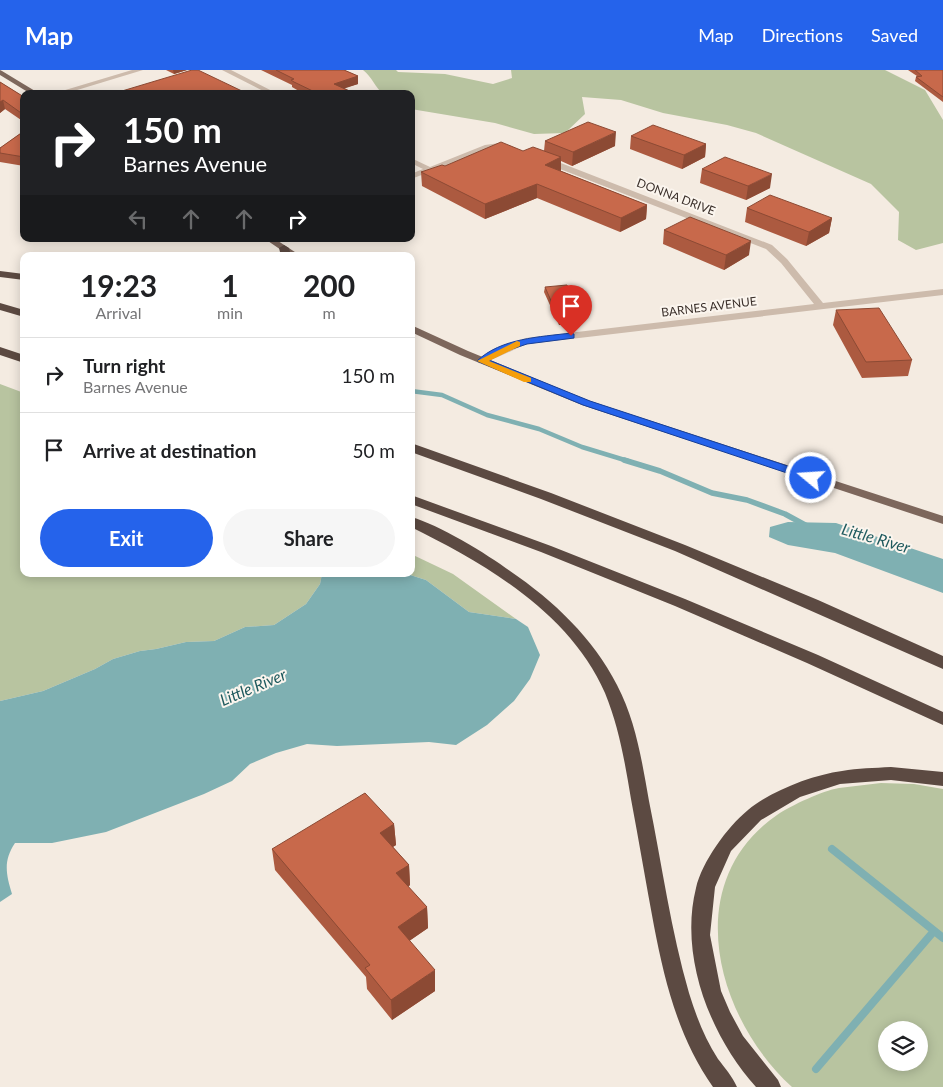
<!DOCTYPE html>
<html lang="en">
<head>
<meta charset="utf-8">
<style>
  body { margin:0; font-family:Lato,sans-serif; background:#f6f6f6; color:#202124; height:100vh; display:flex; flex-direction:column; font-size:19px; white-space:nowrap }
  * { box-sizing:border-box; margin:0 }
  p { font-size:16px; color:#757577 }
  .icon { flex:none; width:28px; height:28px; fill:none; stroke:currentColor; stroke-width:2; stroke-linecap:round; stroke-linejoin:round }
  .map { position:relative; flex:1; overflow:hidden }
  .drawer { position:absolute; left:20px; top:182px; width:395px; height:325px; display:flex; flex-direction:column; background:#fff; border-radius:10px; box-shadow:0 2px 12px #0003 }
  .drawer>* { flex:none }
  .banner { position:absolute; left:20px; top:20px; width:395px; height:152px; border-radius:10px; box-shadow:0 2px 12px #0003; background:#202124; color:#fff; overflow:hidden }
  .fabs { position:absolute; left:878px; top:951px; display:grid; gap:10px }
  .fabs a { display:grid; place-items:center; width:50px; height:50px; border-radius:50%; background:#fff; box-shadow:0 2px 12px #0003; font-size:25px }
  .pin { position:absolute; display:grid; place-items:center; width:42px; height:42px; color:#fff; margin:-51px -21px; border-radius:50% 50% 50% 0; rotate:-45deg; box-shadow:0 0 5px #0007 }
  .pin .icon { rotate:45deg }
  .me { position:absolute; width:55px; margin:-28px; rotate:288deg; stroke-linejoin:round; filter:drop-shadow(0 0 4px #0008) }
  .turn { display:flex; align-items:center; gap:18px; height:105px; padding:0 20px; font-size:22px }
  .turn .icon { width:65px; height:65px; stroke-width:2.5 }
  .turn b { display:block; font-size:35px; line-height:42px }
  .lanes { display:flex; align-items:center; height:48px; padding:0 20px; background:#0003; justify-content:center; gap:25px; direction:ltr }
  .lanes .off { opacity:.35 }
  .eta { display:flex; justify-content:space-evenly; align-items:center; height:85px; text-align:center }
  .eta b { font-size:30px; font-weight:700; line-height:35px }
  .button { display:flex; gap:10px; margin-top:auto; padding:10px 20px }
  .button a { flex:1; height:58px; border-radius:30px; background:#2563eb; color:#fff; font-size:20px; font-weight:700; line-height:58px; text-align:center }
  .button a+a { background:#f6f6f6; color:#202124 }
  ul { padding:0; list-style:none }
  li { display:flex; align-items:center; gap:15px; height:75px; padding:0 20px; border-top:1px solid #e0e0e0 }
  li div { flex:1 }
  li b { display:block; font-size:19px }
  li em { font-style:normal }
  header { display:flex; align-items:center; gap:30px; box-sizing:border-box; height:70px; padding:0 25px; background:#2563eb; color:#fff }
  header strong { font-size:24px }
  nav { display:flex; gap:28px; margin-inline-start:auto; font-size:18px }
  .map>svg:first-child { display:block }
  .green { fill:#b8c4a0; fill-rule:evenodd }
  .water { fill:#7fb0b2 }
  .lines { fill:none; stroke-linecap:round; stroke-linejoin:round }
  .stream-far2 { stroke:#7fb0b2; stroke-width:4.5 }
  .stream-far1 { stroke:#7fb0b2; stroke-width:5.5 }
  .stream { stroke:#7fb0b2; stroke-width:8 }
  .street { fill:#cdbbac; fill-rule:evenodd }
  .primary { fill:#7d675c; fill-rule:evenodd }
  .highway { fill:#5c4a42; fill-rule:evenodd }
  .wall { fill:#ac5a40 }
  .shaded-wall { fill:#8c4a34 }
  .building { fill:#c8694b; stroke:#8c4a34 }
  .route { fill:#2563eb; stroke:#184099 }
  .slow { fill:#f59e0b }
  .labels { text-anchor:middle; stroke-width:4; stroke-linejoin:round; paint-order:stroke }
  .far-street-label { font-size:12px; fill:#3b302b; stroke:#fbf5ee }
  .water-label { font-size:16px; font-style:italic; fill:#1f5a5e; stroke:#fbf5ee }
</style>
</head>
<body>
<header>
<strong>Map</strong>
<nav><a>Map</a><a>Directions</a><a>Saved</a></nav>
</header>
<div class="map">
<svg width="943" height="1017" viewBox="0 0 943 1017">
  <rect width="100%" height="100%" fill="#f4ebe1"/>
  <path class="green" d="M363 0H396L398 2 445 4 493 14 512 8 511 0H885L925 20 943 50V173L916 180 898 170 899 142 871 114 756 63 727 55 663 43 621 30 582 27 585 44 565 63 534 64 495 53 411 39V24H383C375 17 372 7 363 0Z
    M0 314 24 323V504H322L320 514 306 534 274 555 245 557 214 571 186 572 156 579 140 581 113 589 95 599 43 621 0 631Z
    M411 484 453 504 516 549 469 542 426 510 407 504H411Z
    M881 713 914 714 943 719V1017H792C716 948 679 813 777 745 792 735 822 721 839 718 853 716 867 715 881 713ZM886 960H919V992H886Z"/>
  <path class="water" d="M788 452 836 453 943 489V523L835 483 788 475 769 467 770 457Z
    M322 504H407L426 510 469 542 516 549 528 557 540 585 530 609 514 631 487 655 456 675 429 672 337 676 307 674 276 683 250 694 232 711 204 724 106 762 52 773H15C3 791 6 804 12 824L0 832V631L43 621 95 599 113 589 140 581 156 579 186 572 214 571 245 557 274 555 306 534 320 514Z"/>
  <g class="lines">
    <path class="stream-far2" d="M411 321 442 325 487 345 539 359 582 377 628 391"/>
    <path class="stream-far1" d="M624 390 660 401 712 423 747 430 785 444 807 456"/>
    <path class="stream" d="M832 779 943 868
      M816 999 934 861"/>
    <path class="street" d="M132 0H143L64 24H52Z
      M222 0H231L278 24H269Z
      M500 73 511 76 507 78 490 79 411 109V104L423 99 411 93V88L430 97 485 75Z
      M542 88H548L772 175 787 189 823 233 943 219V225L528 274C517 277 486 295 478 293V289L502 276 526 268 814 234 781 193 766 179 542 92Z"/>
    <path class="primary" d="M0 0 2 1 40 24H31L0 5Z
      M265 169H275L301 186H290Z
      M411 255 468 281 590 331 943 446V454L582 335 460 285 411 262Z"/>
    <path class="highway" d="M284 175 289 178 291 186H281L279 178Z
      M0 201 24 204V210L0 207Z
      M0 233 24 240V247L0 240Z
      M0 277 24 285V293L0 285Z
      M411 373 551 423 685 475 818 530 943 586V599L675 481 541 429 411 382Z
      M411 425 551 476 685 529 818 585 943 642V655L807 593 675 536 541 482 411 434Z
      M411 447C438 454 487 484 510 501 554 531 593 568 617 615 636 651 642 692 649 731 662 795 671 861 689 923 696 946 705 969 718 989 725 998 732 1006 737 1017H713C679 969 665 913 654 856 646 814 639 771 631 729 625 693 619 657 605 623 570 543 486 494 411 457Z
      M891 697 943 702V716L891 710 840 714 800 727 761 750 731 781 715 817 710 865 721 921 730 942 743 966 778 1010 781 1017H756C710 966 679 886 696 818 702 792 727 757 748 740 771 721 812 705 842 701 858 698 874 698 891 697Z"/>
  </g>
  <path class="wall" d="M166 0H187L174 4Z
    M261 0H344L358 6V14L344 18 356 24H304L292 17V15Z
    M908 0H943V32L915 11 916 7 917 6Z
    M0 12 24 27V52L5 39 0 43Z
    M24 61V96L0 92V78Z
    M631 66 706 74 705 87 682 99 630 79Z
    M545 71 615 76 572 96 561 91V101L647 135 646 149 620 162 537 128 485 149 422 116 421 102 445 96 544 81Z
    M702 99 770 118 746 130 700 113Z
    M747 138 832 148 829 163 806 176 745 152Z
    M664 160 749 185 724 200 663 174Z
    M545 217 584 246V251L559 255 544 222Z
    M836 240 912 290 908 306 862 308 833 255Z
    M394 754 396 775 393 777 409 795 410 815 408 817 427 837 428 858 409 871 435 921 392 950 367 919 366 907 275 800 272 779Z"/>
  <path class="shaded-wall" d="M173 0H187L174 4Z
    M358 6V14L334 22V14Z
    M3 30 5 39 0 43V32Z
    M616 62 615 76 572 96 573 82Z
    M706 74 705 87 682 99 684 85Z
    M561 87V101L545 95Z
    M772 104 770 118 746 130 748 116Z
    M537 114V128L485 149V134Z
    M647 135 646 149 620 162 621 148Z
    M832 148 829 163 806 176 809 162Z
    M751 171 749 185 724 200 726 185Z
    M584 246V251L559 255V249Z
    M394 754 396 775 381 784 380 763Z
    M409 795 410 815 397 824 396 803Z
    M427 837 428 858 399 878 398 857Z
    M435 900V921L392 950 391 930Z"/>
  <path class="building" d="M192 0H198L244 22 238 24H112Z
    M276 0H344L358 6 334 14 356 24H319L294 12 291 10 294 9Z
    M915 0H943V27L916 7 922 6Z
    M0 12 24 27V45L3 30 0 32Z
    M588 52 616 62 573 82 545 71Z
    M653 55 706 74 684 85 631 66Z
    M24 61V87L0 83V78Z
    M501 72 523 81 533 77 561 87 545 95 647 135 621 148 537 114 485 134 421 102 442 95 445 96Z
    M725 87 772 104 748 116 702 99Z
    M770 125 832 148 809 162 747 138Z
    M690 147 751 171 726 185 664 160Z
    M567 215 569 220 571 219 584 246 559 249 545 217Z
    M879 238 912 290 866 292 836 240Z
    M365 723 394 754 380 763 409 795 396 803 427 837 398 857 435 900 391 930 365 898 370 895 272 779Z"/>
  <path class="route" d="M571 263 574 264V268L527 274 509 280 489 290 590 331 815 405 817 408 811 411 583 335 477 291C501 268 540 267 571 263Z"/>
  <path class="slow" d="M517 271 520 272V276L489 291 531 308V312H524L477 291Z"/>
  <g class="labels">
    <g class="far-street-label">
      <text transform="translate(676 127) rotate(21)" y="4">DONNA DRIVE</text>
      <text transform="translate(709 237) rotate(-7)" y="4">BARNES AVENUE</text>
    </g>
    <g class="water-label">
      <text transform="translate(876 468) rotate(16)" y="6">Little River</text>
      <text transform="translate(253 617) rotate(-23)" y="6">Little River</text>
    </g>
  </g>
</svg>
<div class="fabs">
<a><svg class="icon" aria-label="layers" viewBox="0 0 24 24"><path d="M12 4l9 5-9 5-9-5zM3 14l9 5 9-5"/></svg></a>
</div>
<div class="pin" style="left:571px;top:266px;background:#d93025"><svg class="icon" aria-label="arrive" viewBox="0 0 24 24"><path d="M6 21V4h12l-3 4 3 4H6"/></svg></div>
<svg class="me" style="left:811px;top:408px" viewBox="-20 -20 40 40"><circle r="17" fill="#2563eb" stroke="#fff" stroke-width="3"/><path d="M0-11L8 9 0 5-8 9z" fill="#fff"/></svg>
<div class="banner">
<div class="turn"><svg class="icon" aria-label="right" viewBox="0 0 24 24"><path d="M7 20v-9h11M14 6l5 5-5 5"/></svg><div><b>150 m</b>Barnes Avenue</div></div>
<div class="lanes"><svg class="icon off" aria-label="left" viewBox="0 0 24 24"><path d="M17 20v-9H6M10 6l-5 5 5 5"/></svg><svg class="icon off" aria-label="ahead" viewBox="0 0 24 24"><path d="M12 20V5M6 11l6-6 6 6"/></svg><svg class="icon off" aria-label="ahead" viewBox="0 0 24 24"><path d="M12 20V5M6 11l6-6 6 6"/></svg><svg class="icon" aria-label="right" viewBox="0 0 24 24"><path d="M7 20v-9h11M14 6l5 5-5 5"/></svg></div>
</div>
<section class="drawer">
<div class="eta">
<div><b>19:23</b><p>Arrival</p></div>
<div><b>1</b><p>min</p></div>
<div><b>200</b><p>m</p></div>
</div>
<ul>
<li><svg class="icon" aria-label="right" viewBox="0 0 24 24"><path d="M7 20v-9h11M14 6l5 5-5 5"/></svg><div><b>Turn right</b><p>Barnes Avenue</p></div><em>150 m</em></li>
<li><svg class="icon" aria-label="arrive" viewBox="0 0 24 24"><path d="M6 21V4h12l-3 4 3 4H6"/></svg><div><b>Arrive at destination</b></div><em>50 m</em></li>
</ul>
<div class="button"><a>Exit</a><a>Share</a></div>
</section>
</div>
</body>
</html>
